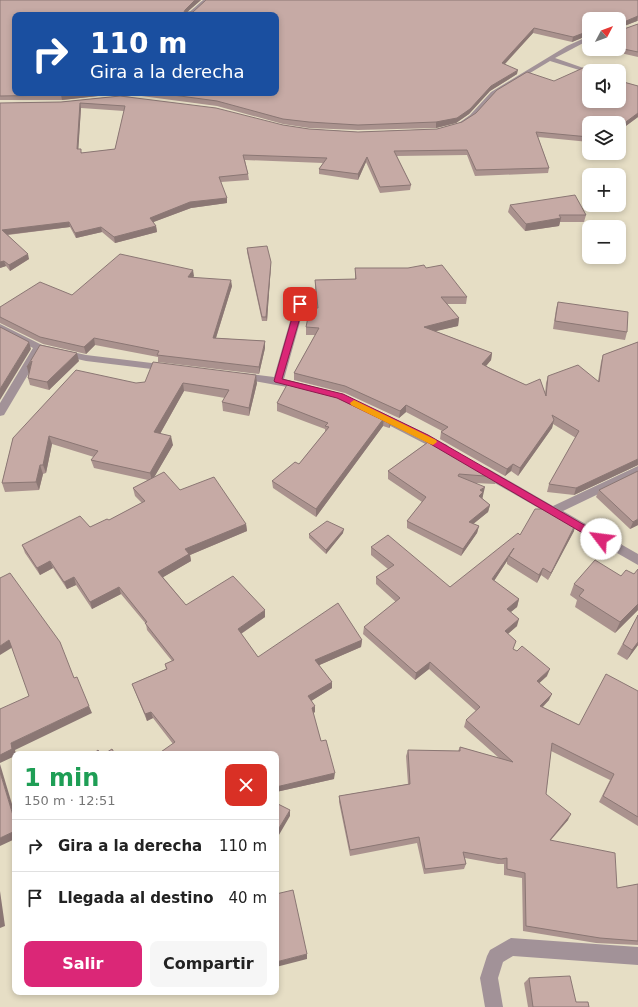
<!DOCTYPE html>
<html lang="es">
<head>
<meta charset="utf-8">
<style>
  body { margin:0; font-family:"DejaVu Sans",sans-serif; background:#f6f6f6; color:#222; height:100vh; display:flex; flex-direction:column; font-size:15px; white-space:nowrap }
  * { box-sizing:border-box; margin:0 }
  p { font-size:13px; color:#767676 }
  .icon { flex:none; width:22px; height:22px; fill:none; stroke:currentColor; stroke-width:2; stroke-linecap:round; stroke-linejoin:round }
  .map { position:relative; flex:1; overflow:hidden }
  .side { position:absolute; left:12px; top:751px; width:267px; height:244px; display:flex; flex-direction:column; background:#fff; border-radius:8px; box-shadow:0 2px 6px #0003 }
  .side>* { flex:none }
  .top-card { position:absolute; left:12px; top:12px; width:267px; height:84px; border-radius:8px; box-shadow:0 2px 6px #0003; background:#1a4fa0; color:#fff; overflow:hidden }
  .needle { width:26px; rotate:49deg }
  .tools { position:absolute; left:582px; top:12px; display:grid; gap:8px }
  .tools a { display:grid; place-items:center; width:44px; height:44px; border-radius:8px; background:#fff; box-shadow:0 2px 6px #0003; font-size:20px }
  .pin { position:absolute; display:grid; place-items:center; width:34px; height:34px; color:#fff; margin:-17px; border-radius:8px; box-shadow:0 2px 6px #0006 }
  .me { position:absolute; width:44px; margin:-22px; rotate:300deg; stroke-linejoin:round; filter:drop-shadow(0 0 3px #0008) }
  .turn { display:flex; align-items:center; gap:14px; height:84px; padding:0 12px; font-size:18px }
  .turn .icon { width:52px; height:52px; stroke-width:2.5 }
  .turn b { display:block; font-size:28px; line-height:34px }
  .round { display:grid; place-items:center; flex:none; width:42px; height:42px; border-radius:8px; background:#f6f6f6 }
  .summary { display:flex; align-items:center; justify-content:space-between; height:68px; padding:0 12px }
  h1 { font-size:24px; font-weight:700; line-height:30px; color:#1e9e55 }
  .cta { display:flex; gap:8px; margin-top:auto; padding:8px 12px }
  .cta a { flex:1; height:46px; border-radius:8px; background:#db2777; color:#fff; font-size:16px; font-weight:700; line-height:46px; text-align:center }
  .cta a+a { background:#f6f6f6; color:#222 }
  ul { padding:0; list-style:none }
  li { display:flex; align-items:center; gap:12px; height:52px; padding:0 12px; border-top:1px solid #e0e0e0 }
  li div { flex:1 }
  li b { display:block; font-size:15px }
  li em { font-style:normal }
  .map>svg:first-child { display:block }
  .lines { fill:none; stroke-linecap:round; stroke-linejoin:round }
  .street { fill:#a29298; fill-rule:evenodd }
  .wall { fill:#aa928e; fill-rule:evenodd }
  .shaded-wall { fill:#8b7774 }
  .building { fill:#c6aaa5; stroke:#8b7774; fill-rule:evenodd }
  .route { fill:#db2777; stroke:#8e194d }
  .slow { fill:#f59e0b }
</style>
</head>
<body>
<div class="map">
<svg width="638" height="1007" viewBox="0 0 638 1007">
  <rect width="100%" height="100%" fill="#e6dec5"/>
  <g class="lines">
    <path class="street" d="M203 0H209L192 15H186Z
      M589 36V40L555 58 592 71H589V73L550 61 495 94 474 117 461 126 456 125 470 115 491 92 567 46Z
      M130 93H146L111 100 108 98Z
      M300 301 305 304 284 379 308 385 309 387 308 389 304 390 238 378 237 376 242 373 274 377 295 304Z
      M0 324 42 345 86 355 168 365 173 368 168 371 86 361 42 351 4 415 0 416V403L33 348 0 331Z
      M377 410 447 445 449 448 443 452 439 451 373 417 372 414 373 411Z
      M638 466V475L563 511 638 554V565L479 474 477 471 483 467 487 468 553 506Z
      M511 938 638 947V965L513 956 503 962 498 978 503 1007H485L480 978 487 956 490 950Z"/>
  </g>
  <path class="wall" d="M0 0H201L187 12 638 0V21H637L619 28V19H589V35L572 42 533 33 505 64 517 74 490 91 469 114 456 123 436 128 358 130 309 128 283 124 217 106 134 95 131 93H276V15L15 93H125L62 100H0Z
    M638 24V57L603 49H619V29L621 30Z
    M589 37V46L584 45 585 40Z
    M554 81H620L638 86V117L619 131V123H589V142L538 137 549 168 548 173 475 176 467 155 397 156 411 185 410 190 380 193 366 162 358 180 319 174V169L323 163 245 160 248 174 249 180 221 182 227 203 191 208 153 222 156 226 157 232 115 243 102 232 76 238 70 227 8 235 29 259 10 271 6 266 0 268V103L61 102 120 96 283 125 309 129 358 132 437 129 462 122ZM81 108 124 111 115 149 82 153 78 149Z
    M510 205 586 215 584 222H560L559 226 525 231 508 212Z
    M247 248 271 262 267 321H262L247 252Z
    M355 268H426L467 297 466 304H447L459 318 458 326 435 331 492 353 491 360 486 366 545 394 546 383 548 376 598 381 601 362 603 355 638 342V465L574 495 547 492 549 484 576 438 553 424 552 428 518 476 511 471 505 476 440 439 441 432 442 431 406 412 399 418 345 393 294 380V373L315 335H306V327L317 308 315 287V280L355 279Z
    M194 276 193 277 232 286 216 338 265 341V348L259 374 158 362V357L95 345 86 354 43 344 0 323V307Z
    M558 302 627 332 625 340 553 329 556 309Z
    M79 361 49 390 30 385 28 378 29 373Z
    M136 383H257L249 416 223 411 222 402 225 398 184 391 160 434 173 445 154 477 246 524 247 531 190 555 191 561 163 577 186 605 265 617 241 634 258 657 362 640 361 647 319 665 332 688 311 701 315 712 313 713 321 741 334 779 276 792V754L173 744 153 718 147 721 132 684 166 669 165 664 172 661 147 630 146 624 121 594 92 609 76 585 67 589 53 568 40 575 25 553 22 545 90 527 109 520 142 503 135 496 133 488 148 480 94 468 91 460 94 457 52 444 46 473 43 474 39 490 5 492 2 483 13 438Z
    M277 403 391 419 390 427 389 428 383 426 316 517 273 488 272 481 299 464 325 432V429L277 411Z
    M431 440 497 477 495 484 475 483 483 494 482 498 490 505 488 512 473 524 479 526 477 533 461 556 407 528V521L422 502 388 479V471Z
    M599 490 638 525 630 529 596 497Z
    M574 531 548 580 541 575 537 583 507 564V561L494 581 519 599 517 607 510 612 517 626 508 634 513 649 547 676 539 683 549 700 543 707 579 725 638 691V826L599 802 610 780 551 751 546 794 568 820 551 840 617 888 638 884V945L596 943 523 931 522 878 504 875V864H498L465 858 466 864 464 869 424 874 417 843 350 856 339 802V796L408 784 406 756 408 750 458 751 460 747 499 758 464 727 466 720 476 711 429 669 415 680 363 634 364 627 396 602 376 584V577L388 569 371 555V547L450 587 520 535Z
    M343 533 326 554 309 538V534Z
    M574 584 638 610 615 633 575 607 577 600 570 595Z
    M638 615V645L627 660 617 654Z
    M529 978 576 1002 589 1007H528L524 983Z"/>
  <path class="shaded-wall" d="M195 0H201L185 14V10Z
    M638 16 637 21 619 28V24Z
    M534 28 533 33 501 68 502 63Z
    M589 31V35L572 42 573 37Z
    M518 70 517 74 490 91 469 114 456 123 436 128V122L491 86Z
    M77 93H125L62 100 61 95Z
    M80 103 81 108 78 155 77 149Z
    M638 113V117L619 131V127Z
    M367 157 366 162 358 180V174Z
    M227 198V203L191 208 151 223 150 218 190 202Z
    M561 218 559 226 525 231 526 224Z
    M69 222 70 227 4 235 2 230Z
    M156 226 157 232 115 243 114 237Z
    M101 227 102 232 76 238 75 233Z
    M28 254 29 259 10 271 9 265Z
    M4 261 6 266 0 268V262Z
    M271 262V266L267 321 266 317Z
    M193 270 194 276 189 283 188 277Z
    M231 280 232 286 214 344 213 338Z
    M459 318 458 326 424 334V327Z
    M94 338 95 345 86 354 84 347Z
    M265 341V348L259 374V367Z
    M29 342 31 349 0 400V389Z
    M77 353 79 361 49 390 47 382Z
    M492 353 491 360 481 372 482 364Z
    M32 361 29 375 27 367Z
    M256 375 257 383 249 416V408Z
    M183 383 184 391 156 441 154 432Z
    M406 405V412L399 418 400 411Z
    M384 418 383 426 316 517V509Z
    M391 419 390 427 389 428 390 421Z
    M554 420 552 428 518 476 520 468Z
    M49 436 52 444 46 473 43 465Z
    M171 436 173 445 152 481 150 473Z
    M638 459V465L574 495 576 488Z
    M513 464 511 471 505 476 507 469Z
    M40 465 43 474 39 490 36 482Z
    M485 487 482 500 477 503 480 490Z
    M490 505 488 512 467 529 469 522Z
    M638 519V525L630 529 633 522Z
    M576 523 574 531 548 580 551 573Z
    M246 524 247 531 190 555 191 561 160 579 158 572 185 549Z
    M479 526 477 533 461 556 463 549Z
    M344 529 343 533 326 554V550Z
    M514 548 509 556 507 561 490 587 492 579Z
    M50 561 53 568 40 575 37 568Z
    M543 568 541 575 537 583 539 575Z
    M74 577 76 585 67 589 64 582Z
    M119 587 121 594 92 609 90 602Z
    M519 599 517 607 505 617 507 609Z
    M638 604V610L615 633 620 622Z
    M265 610V617L239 635 238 629Z
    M519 619 517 626 502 639 505 631Z
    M9 640 13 647 0 655V646Z
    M362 640 361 647 315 667V660Z
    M638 642V645L627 660 632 650Z
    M430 662 429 669 415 680 416 673Z
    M550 669 547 676 534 688 537 681Z
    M332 682V688L308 703V696Z
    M552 694 549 700 537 712 540 706Z
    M89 706 92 713 15 750 16 754H15V756L0 763V755L11 743Z
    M315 706V712L312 714V708Z
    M151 712 153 718 147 721 145 714Z
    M0 764 15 814V822L0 772Z
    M335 773 334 779 276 792V787Z
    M290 810V816L276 840V833Z
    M571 814 568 820 546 845 550 840Z
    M15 831V839L0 846V838Z
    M0 891 5 926 0 928Z
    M307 954V959L276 967V962Z"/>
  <path class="building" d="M0 0H195L185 10 184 12H193L206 0H638V16L619 24V19H589V31L573 37 534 28 502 63 518 70 491 86 470 109 457 118 436 122 358 125 309 122 283 119 217 101 158 93H276V15H15V93H77L61 95 0 96Z
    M638 24V52L619 48V29L621 30Z
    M589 37V41L585 40Z
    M595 66 609 71H589V101H619V74L620 81 638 86V113L619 127V123H589V137L536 132 549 168 476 170 467 150 394 151 411 185 380 187 367 157 358 174 319 169 327 158 243 155 248 174 219 177 227 198 190 202 150 218 156 226 114 237 101 227 75 233 69 222 2 230 28 254 9 265 4 261 0 262V103L61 102 120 96 216 108 283 125 309 129 358 132 437 129 462 122 476 113 497 90 527 72 554 81 583 68 590 70ZM80 103 125 106 115 149 81 153V149H77Z
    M575 195 586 215H559L561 218 526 224 510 205Z
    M267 246 271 262 266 317H262L247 248Z
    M120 254 193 270 188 277 231 280 213 338 265 341 259 367 157 355 159 351 94 338 84 347 40 337 0 317V307L40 282 72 295Z
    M424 265 426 268 442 265 467 297H441L459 318 424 327 492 353 482 364 491 369 526 385 540 379 546 396 548 376 578 365 599 382 603 355 638 342V459L576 488 549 484 579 431 552 415 554 420 520 468 513 464 507 469 441 432 448 427 406 405 400 411 345 386 294 373 319 328 306 327 310 308H318L315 280 356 279 355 268H408Z
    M558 302 628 312 627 332 555 321Z
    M0 327 29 342 0 389Z
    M40 345 77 353 47 382 28 378 32 361 27 367Z
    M153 362 256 375 249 408 222 402 229 390 183 383 154 432 171 436 150 473 91 460 98 451 49 436 43 465H40L36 482 2 483 13 438 76 370 136 383 145 382Z
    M289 381 337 393 391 419 390 421 384 418 316 509 272 481 295 462 299 464 329 427 325 426 328 423 277 403Z
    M431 440 497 477 459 474 458 476 485 487 480 490 483 492 479 496 490 505 469 522 479 526 463 549 407 521 426 497 388 471Z
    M638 471V519L633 522 599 490Z
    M164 472 180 490 214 477 246 524 185 549 189 554 158 572 186 605 233 576 265 610 238 629 258 657 338 603 362 640 315 660 332 682 308 696 315 706 312 708 321 741 326 740 335 773 276 787V754H158L175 742 151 712 145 714 132 684 167 669 165 664 174 660 145 623 147 622 119 587 90 602 74 577 64 582 50 561 37 568 22 545 80 516 90 527 107 519 109 520 145 501 133 488Z
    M535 509H542L576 523 551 573 543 568 539 575 509 556 514 548 492 579 519 599 507 609 519 619 505 631 516 641 513 649 517 651 522 646 550 669 537 681 552 694 540 706 579 725 606 674 638 691V817L603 796 614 774 552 743 546 794 571 814 550 840 615 853 617 888 638 884V941L600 938 526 926 525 873 507 869V858L501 859 463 852 466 864 425 869 419 837 350 850 339 796 410 784 408 750 460 751V747L513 762 466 720 480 707 430 662 416 673 364 627 400 598 376 577 394 565 371 547 388 535 450 587 518 533 520 535Z
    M327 521 344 529 326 550 309 534Z
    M595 560 621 576 626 570 634 574 638 569V604L620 622 579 596 584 590 574 584Z
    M10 573 60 642 74 678 77 677 89 706 11 743 12 749 0 755V709L29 696 9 640 0 646V578Z
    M638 615V642L632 650 623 644Z
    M112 749 115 754H104Z
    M98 750 101 754H93Z
    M0 772 15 822V831L0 838Z
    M276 803 290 810 276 833Z
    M293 890 307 954 276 962V894Z
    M570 976 576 1002H588L589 1007H533L529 978Z"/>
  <path class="route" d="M300 302 304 304 282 379 343 394 428 435 605 537V542H598L422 439 337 398 275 382 274 381 296 304Z"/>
  <path class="slow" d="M354 400 436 440 437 442 433 445 430 444 351 405 350 403Z"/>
</svg>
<div class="tools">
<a><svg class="needle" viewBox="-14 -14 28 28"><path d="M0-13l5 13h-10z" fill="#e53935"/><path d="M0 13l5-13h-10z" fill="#767676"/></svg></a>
<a><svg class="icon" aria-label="sound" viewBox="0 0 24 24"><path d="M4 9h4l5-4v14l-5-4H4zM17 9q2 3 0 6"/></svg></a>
<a><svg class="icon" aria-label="layers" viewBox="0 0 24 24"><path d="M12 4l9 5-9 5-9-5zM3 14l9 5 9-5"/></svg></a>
<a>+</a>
<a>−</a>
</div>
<div class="pin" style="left:300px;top:304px;background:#d93025"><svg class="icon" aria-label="arrive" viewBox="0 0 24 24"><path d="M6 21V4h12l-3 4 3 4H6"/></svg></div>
<svg class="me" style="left:601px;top:539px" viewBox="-20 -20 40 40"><circle r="19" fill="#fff"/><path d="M0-13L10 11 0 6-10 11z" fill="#db2777"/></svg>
<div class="top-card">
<div class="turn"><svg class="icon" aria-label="right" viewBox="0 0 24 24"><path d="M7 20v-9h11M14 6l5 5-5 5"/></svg><div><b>110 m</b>Gira a la derecha</div></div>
</div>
<section class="side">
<div class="summary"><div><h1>1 min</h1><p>150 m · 12:51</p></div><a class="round" style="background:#d93025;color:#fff"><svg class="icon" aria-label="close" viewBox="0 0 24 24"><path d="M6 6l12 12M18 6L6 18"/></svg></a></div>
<ul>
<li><svg class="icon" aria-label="right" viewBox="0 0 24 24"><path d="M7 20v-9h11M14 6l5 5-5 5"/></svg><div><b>Gira a la derecha</b></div><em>110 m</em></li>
<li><svg class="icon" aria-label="arrive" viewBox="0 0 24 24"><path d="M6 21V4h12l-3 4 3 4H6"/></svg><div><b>Llegada al destino</b></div><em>40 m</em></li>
</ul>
<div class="cta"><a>Salir</a><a>Compartir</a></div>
</section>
</div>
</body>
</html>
